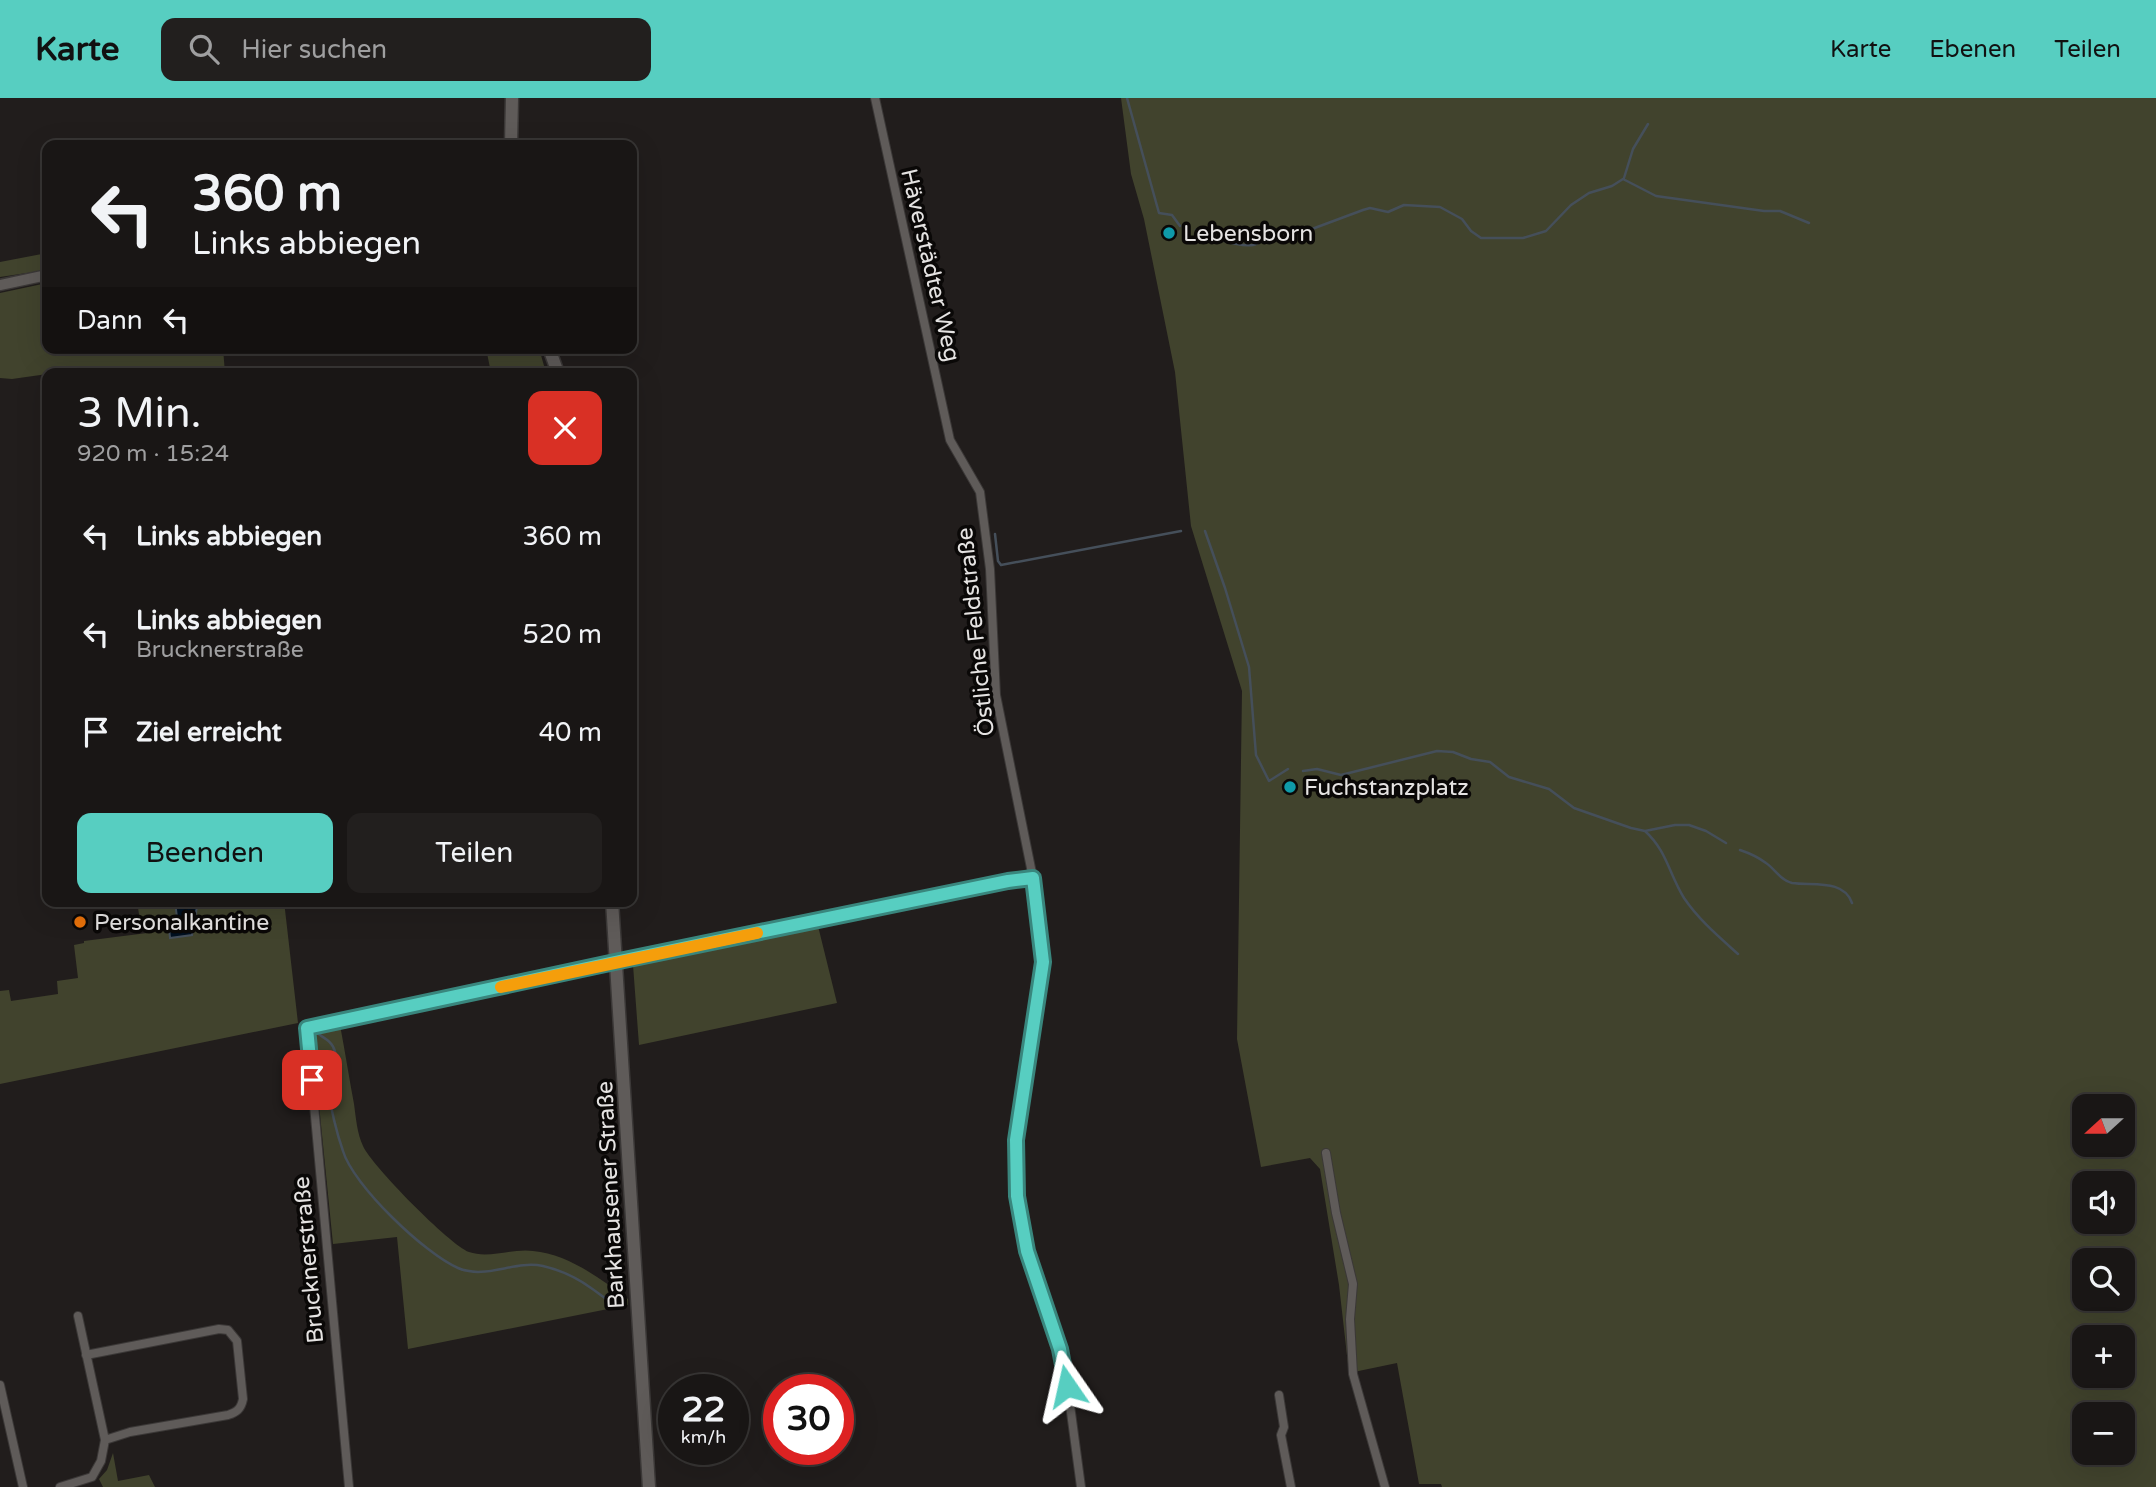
<!DOCTYPE html>
<html lang="de">
<head>
<meta charset="utf-8">
<style>
  body { margin:0; font-family:"Varela Round",sans-serif; background:#221f1e; color:#f1f3f6; height:100vh; display:flex; flex-direction:column; font-size:26px; white-space:nowrap }
  * { box-sizing:border-box; margin:0 }
  p { font-size:23px; color:#9f9fa0 }
  .icon { flex:none; width:38px; height:38px; fill:none; stroke:currentColor; stroke-width:2; stroke-linecap:round; stroke-linejoin:round }
  .map { position:relative; flex:1; overflow:hidden }
  .sheet { position:absolute; left:42px; top:270px; width:595px; height:539px; display:flex; flex-direction:column; background:#191615; border-radius:14px; box-shadow:0 7px 28px #0002,0 0 0 2px #373534 }
  .sheet>* { flex:none }
  .top-card { position:absolute; left:42px; top:42px; width:595px; height:214px; border-radius:14px; box-shadow:0 7px 28px #0002,0 0 0 2px #373534; background:#191615; color:#f1f3f6; overflow:hidden }
  .needle { width:46px; rotate:249deg }
  .tools { position:absolute; left:2072px; top:996px; display:grid; gap:14px }
  .tools a { display:grid; place-items:center; width:63px; height:63px; border-radius:14px; background:#191615; box-shadow:0 7px 28px #0002,0 0 0 2px #373534; font-size:35px }
  .speed { position:absolute; left:658px; top:1276px; display:flex; gap:14px; font-size:35px; font-weight:700; text-align:center }
  .speed>* { display:grid; place-content:center; width:91px; height:91px; border-radius:50%; background:#191615; box-shadow:0 7px 28px #0002,0 0 0 2px #373534; line-height:1 }
  .speed small { font-size:18px; font-weight:400 }
  .speed .limit { border:10px solid #d22; background:#fff; color:#111 }
  .pin { position:absolute; display:grid; place-items:center; width:60px; height:60px; color:#fff; margin:-30px; border-radius:14px; box-shadow:0 4px 10px #0006 }
  .me { position:absolute; width:77px; margin:-38px; rotate:349deg; stroke-linejoin:round; filter:drop-shadow(0 0 5px #0008) }
  .turn { display:flex; align-items:center; gap:24px; height:147px; padding:0 35px; font-size:32px }
  .turn .icon { width:91px; height:91px; stroke-width:2.5 }
  .turn b { display:block; font-size:49px; line-height:60px }
  .then { display:flex; align-items:center; height:66px; padding:0 35px; background:#0003; gap:14px; font-size:26px }
  .round { display:grid; place-items:center; flex:none; width:74px; height:74px; border-radius:14px; background:#221f1e }
  .summary { display:flex; align-items:center; justify-content:space-between; height:119px; padding:0 35px }
  h1 { font-size:42px; font-weight:600; line-height:52px }
  .primary-button { display:flex; gap:14px; margin-top:auto; padding:14px 35px }
  .primary-button a { flex:1; height:80px; border-radius:14px; background:#57cec1; color:#111; font-size:28px; font-weight:600; line-height:80px; text-align:center }
  .primary-button a+a { background:#221f1e; color:#f1f3f6 }
  ul { padding:0; list-style:none }
  li { display:flex; align-items:center; gap:21px; height:98px; padding:0 35px }
  li div { flex:1 }
  li b { display:block; font-size:26px }
  li em { font-style:normal }
  header { display:flex; align-items:center; gap:42px; box-sizing:border-box; height:98px; padding:0 35px; background:#57cec1; color:#111 }
  header strong { font-size:33px }
  nav { display:flex; gap:38px; margin-inline-start:auto; font-size:24px }
  .search { width:490px; height:63px; background:#221f1e; display:flex; align-items:center; gap:18px; box-sizing:border-box; padding:0 24px; border-radius:14px; color:#9f9fa0; font-size:26px }
  .map>svg:first-child { display:block }
  .green { fill:#41432d; fill-rule:evenodd }
  .water { fill:#011020; stroke:#454f5a; stroke-width:2 }
  .lines { fill:none; stroke-linecap:round; stroke-linejoin:round }
  .stream { stroke:#454f5a; stroke-width:2.5 }
  .minor-casing { stroke:#3b3837; stroke-width:10 }
  .tertiary-casing { stroke:#3b3837; stroke-width:13 }
  .secondary-casing { stroke:#3b3837; stroke-width:15 }
  .minor { stroke:#5f5b59; stroke-width:8 }
  .tertiary { stroke:#5f5b59; stroke-width:10 }
  .secondary { stroke:#5f5b59; stroke-width:12 }
  .route-casing { stroke:#39867d; stroke-width:18 }
  .route { stroke:#57cec1; stroke-width:12 }
  .slow { stroke:#f59e0b; stroke-width:12 }
  .culture-dot { fill:#0f9aa8; stroke:#0a0807; stroke-width:2.5 }
  .food-dot { fill:#e8710a; stroke:#0a0807; stroke-width:2.5 }
  .labels { text-anchor:middle; stroke-width:7; stroke-linejoin:round; paint-order:stroke }
  .poi-label { font-size:23px; fill:#e5e3e2; stroke:#0a0807; text-anchor:start }
  .street-label { font-size:23px; fill:#e5e3e2; stroke:#0a0807 }
</style>
</head>
<body>
<header>
<strong>Karte</strong>
<div class="search"><svg class="icon" aria-label="search" viewBox="0 0 24 24"><circle cx="10" cy="10" r="6"/><path d="M15 15l6 6"/></svg>Hier suchen</div>
<nav><a>Karte</a><a>Ebenen</a><a>Teilen</a></nav>
</header>
<div class="map">
<svg width="2156" height="1389" viewBox="0 0 2156 1389">
  <rect width="100%" height="100%" fill="#211d1c"/>
  <path class="green" d="M1121 0H2156V1389H1442L1441 1386H1419L1397 1265 1349 1275 1339 1187 1320 1071 1310 1060 1261 1069 1237 941 1242 593 1191 428 1175 274 1144 121 1131 76ZM2084 1008H2123V1046H2084ZM2084 1085H2123V1124H2084ZM2084 1162H2123V1200H2084ZM2084 1239H2123V1278H2084ZM2084 1316H2123V1354H2084Z
    M47 155V172L0 179V164Z
    M47 185V250H223L225 275H99L97 269 12 281 0 280V195Z
    M486 250H539L546 275H491Z
    M137 803H175L178 829 169 831 171 840 192 837 198 803H284L298 925 0 986V893L9 892 11 903 58 896 57 883 78 880 74 847 84 845V843L155 834 156 821 140 823Z
    M818 828 837 905 639 947 633 867Z
    M340 927C345 953 349 980 354 1006 356 1020 357 1035 363 1048 371 1067 450 1147 469 1154 489 1161 513 1150 533 1153 568 1156 601 1181 628 1201V1207L408 1251 397 1139 333 1146 312 937 316 932Z
    M113 1355 118 1383 149 1377 155 1389H103L99 1381 107 1372Z"/>
  <path class="water" d="M175 803H198L192 837 170 840 169 830 178 828Z"/>
  <g class="lines">
    <path class="stream" d="M1127 0 1159 115 1172 117 1180 128
      M1624 80 1633 51 1648 26
      M1196 132C1212 139 1235 149 1253 147 1258 146 1264 141 1268 138L1275 140 1285 135 1312 131 1363 112 1370 110 1388 114 1404 107 1440 109 1462 121 1471 133 1481 140H1523L1546 133 1571 107 1589 95 1612 88 1623 81 1656 98 1764 113H1780L1809 125
      M1205 433 1225 490 1249 569 1256 657 1269 683 1288 671
      M995 436 998 463 1001 467 1181 433
      M1303 673 1317 671 1341 677 1437 653 1453 654 1471 661 1490 664 1509 679 1549 691 1574 710 1631 730 1645 733 1675 727H1689L1706 733 1726 745
      M1645 733C1667 753 1669 776 1684 800 1699 822 1718 838 1738 856
      M1740 752C1749 755 1758 759 1766 765 1775 771 1780 782 1792 785 1813 788 1844 781 1852 805
      M317 935C324 940 333 944 335 954 337 965 328 979 329 991 330 1009 337 1036 343 1053 353 1087 425 1156 458 1170 486 1182 514 1162 543 1168 560 1172 576 1179 591 1190 603 1198 608 1205 623 1206"/>
    <g class="minor-casing">
      <path id="minor" d="M875 0 950 342 980 394 990 471 996 597 1033 780 1043 864 1016 1042 1017 1098 1027 1153 1060 1251 1070 1307 1081 1389
        M1326 1055 1336 1115 1353 1186 1350 1221 1353 1276 1385 1389
        M86 1257 219 1231 228 1232 237 1243 243 1301C241 1311 237 1314 228 1317L130 1334 105 1342
        M0 1287 23 1389
        M1279 1297 1284 1329 1281 1337 1291 1389
        M60 1389 92 1379 101 1363 105 1342 78 1218
        M349 1389 307 931 624 862 1008 783 1033 780"/>
    </g>
    <g class="tertiary-casing">
      <path id="tertiary" d="M0 187 47 177"/>
    </g>
    <g class="secondary-casing">
      <path id="secondary" d="M511 47 512 0
        M549 250 558 275
        M612 803 649 1389"/>
    </g>
    <use href="#minor" class="minor"/>
    <use href="#tertiary" class="tertiary"/>
    <use href="#secondary" class="secondary"/>
  </g>
  <g class="lines">
    <g class="route-casing">
      <path id="route" d="M312 982 307 930 624 862 1008 783 1033 780 1043 864 1016 1042 1017 1098 1027 1153 1060 1251 1067 1288"/>
    </g>
    <use href="#route" class="route"/>
    <path class="slow" d="M501 889 757 835"/>
  </g>
  <g class="culture-dot">
    <circle cx="1169" cy="135" r="7"/>
    <circle cx="1290" cy="689" r="7"/>
  </g>
  <circle class="food-dot" cx="80" cy="824" r="7"/>
  <g class="labels">
    <g class="poi-label">
      <text x="1183" y="143">Lebensborn</text>
      <text x="1304" y="697">Fuchstanzplatz</text>
      <text x="94" y="832">Personalkantine</text>
    </g>
    <g class="street-label">
      <text transform="translate(931 167) rotate(77)" y="8">Häverstädter Weg</text>
      <text transform="translate(975 534) rotate(-96)" y="8">Östliche Feldstraße</text>
      <text transform="translate(610 1097) rotate(-93)" y="8">Barkhausener Straße</text>
      <text transform="translate(308 1162) rotate(-95)" y="8">Brucknerstraße</text>
    </g>
  </g>
</svg>
<div class="tools">
<a><svg class="needle" viewBox="-14 -14 28 28"><path d="M0-13l5 13h-10z" fill="#e53935"/><path d="M0 13l5-13h-10z" fill="#9f9fa0"/></svg></a>
<a><svg class="icon" aria-label="sound" viewBox="0 0 24 24"><path d="M4 9h4l5-4v14l-5-4H4zM17 9q2 3 0 6"/></svg></a>
<a><svg class="icon" aria-label="search" viewBox="0 0 24 24"><circle cx="10" cy="10" r="6"/><path d="M15 15l6 6"/></svg></a>
<a>+</a>
<a>−</a>
</div>
<div class="speed"><div>22<small>km/h</small></div><div class="limit">30</div></div>
<div class="pin" style="left:312px;top:982px;background:#d93025"><svg class="icon" aria-label="arrive" viewBox="0 0 24 24"><path d="M6 21V4h12l-3 4 3 4H6"/></svg></div>
<svg class="me" style="left:1067px;top:1288px" viewBox="-20 -20 40 40"><path d="M0-17L14 15 0 8-14 15z" fill="#57cec1" stroke="#fff" stroke-width="4"/></svg>
<div class="top-card">
<div class="turn"><svg class="icon" aria-label="left" viewBox="0 0 24 24"><path d="M17 20v-9H6M10 6l-5 5 5 5"/></svg><div><b>360 m</b>Links abbiegen</div></div>
<div class="then">Dann<svg class="icon" aria-label="left" viewBox="0 0 24 24"><path d="M17 20v-9H6M10 6l-5 5 5 5"/></svg></div>
</div>
<section class="sheet">
<div class="summary"><div><h1>3 Min.</h1><p>920 m · 15:24</p></div><a class="round" style="background:#d93025;color:#fff"><svg class="icon" aria-label="close" viewBox="0 0 24 24"><path d="M6 6l12 12M18 6L6 18"/></svg></a></div>
<ul>
<li><svg class="icon" aria-label="left" viewBox="0 0 24 24"><path d="M17 20v-9H6M10 6l-5 5 5 5"/></svg><div><b>Links abbiegen</b></div><em>360 m</em></li>
<li><svg class="icon" aria-label="left" viewBox="0 0 24 24"><path d="M17 20v-9H6M10 6l-5 5 5 5"/></svg><div><b>Links abbiegen</b><p>Brucknerstraße</p></div><em>520 m</em></li>
<li><svg class="icon" aria-label="arrive" viewBox="0 0 24 24"><path d="M6 21V4h12l-3 4 3 4H6"/></svg><div><b>Ziel erreicht</b></div><em>40 m</em></li>
</ul>
<div class="primary-button"><a>Beenden</a><a>Teilen</a></div>
</section>
</div>
</body>
</html>
